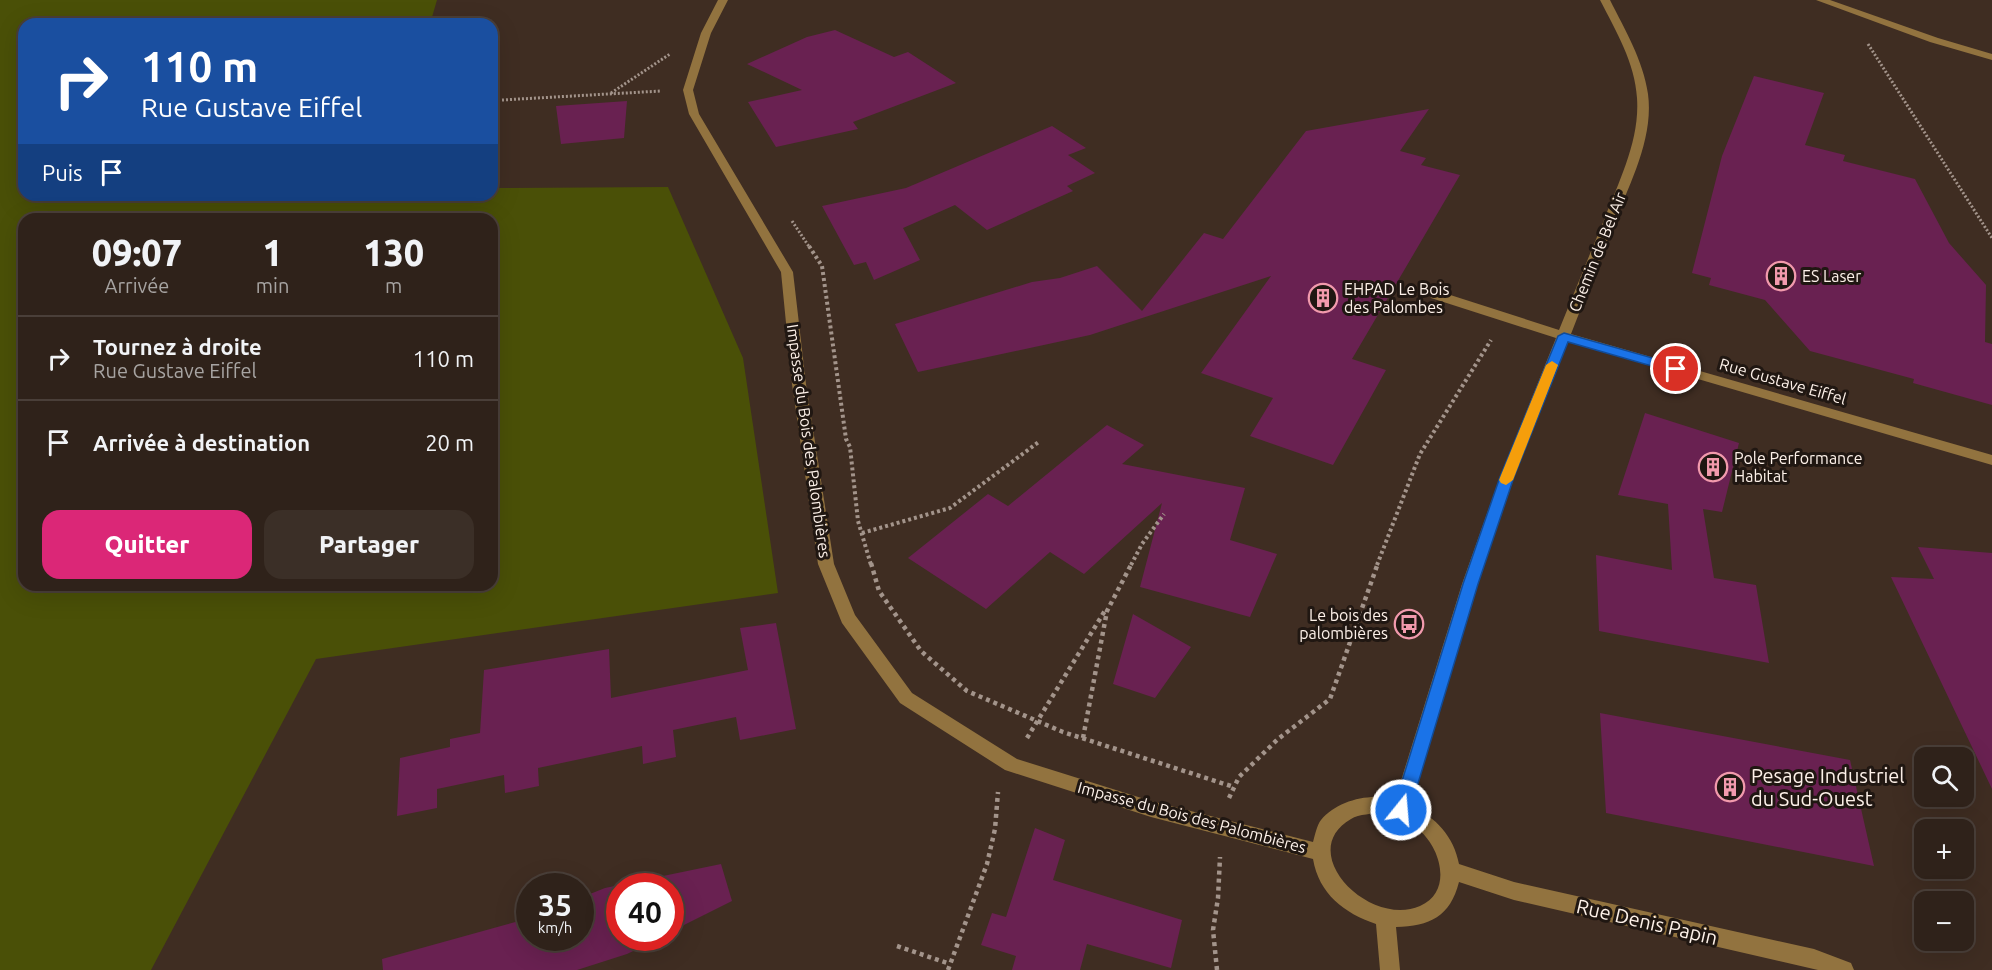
<!DOCTYPE html>
<html lang="fr">
<head>
<meta charset="utf-8">
<style>
  body { margin:0; font-family:Ubuntu,sans-serif; background:#3b2f27; color:#f1f3f6; height:100vh; display:flex; flex-direction:column; font-size:22px; white-space:nowrap }
  * { box-sizing:border-box; margin:0 }
  p { font-size:20px; color:#a7a4a2 }
  .icon { flex:none; width:33px; height:33px; fill:none; stroke:currentColor; stroke-width:2; stroke-linecap:round; stroke-linejoin:round }
  .map { position:relative; flex:1; overflow:hidden }
  .details { position:absolute; left:18px; top:213px; width:480px; height:378px; display:flex; flex-direction:column; background:#2f221a; border-radius:18px; box-shadow:0 6px 24px #0002,0 0 0 2px #4a3f39 }
  .details>* { flex:none }
  .banner { position:absolute; left:18px; top:18px; width:480px; height:183px; border-radius:18px; box-shadow:0 6px 24px #0002,0 0 0 2px #4a3f39; background:#1a4fa0; color:#fff; overflow:hidden }
  .fabs { position:absolute; left:1914px; top:747px; display:grid; gap:12px }
  .fabs a { display:grid; place-items:center; width:60px; height:60px; border-radius:12px; background:#2f221a; box-shadow:0 6px 24px #0002,0 0 0 2px #4a3f39; font-size:30px }
  .speed { position:absolute; left:516px; top:873px; display:flex; gap:12px; font-size:30px; font-weight:700; text-align:center }
  .speed>* { display:grid; place-content:center; width:78px; height:78px; border-radius:50%; background:#2f221a; box-shadow:0 6px 24px #0002,0 0 0 2px #4a3f39; line-height:1 }
  .speed small { font-size:15px; font-weight:400 }
  .speed .limit { border:9px solid #d22; background:#fff; color:#111 }
  .pin { position:absolute; display:grid; place-items:center; width:51px; height:51px; color:#fff; margin:-26px; border:3px solid #fff; border-radius:50%; box-shadow:0 2px 6px #0007 }
  .me { position:absolute; width:66px; margin:-33px; rotate:17deg; stroke-linejoin:round; filter:drop-shadow(0 0 4px #0008) }
  .turn { display:flex; align-items:center; gap:21px; height:126px; padding:0 24px; font-size:27px }
  .turn .icon { width:78px; height:78px; stroke-width:2.5 }
  .turn b { display:block; font-size:42px; line-height:51px }
  .then { display:flex; align-items:center; height:57px; padding:0 24px; background:#0003; gap:12px; font-size:22px }
  .eta { display:flex; justify-content:space-evenly; align-items:center; height:102px; text-align:center }
  .eta b { font-size:36px; font-weight:800; line-height:42px }
  .button { display:flex; gap:12px; margin-top:auto; padding:12px 24px }
  .button a { flex:1; height:69px; border-radius:18px; background:#db2777; color:#fff; font-size:24px; font-weight:800; line-height:69px; text-align:center }
  .button a+a { background:#3b2f27; color:#f1f3f6 }
  ul { padding:0; list-style:none }
  li { display:flex; align-items:center; gap:18px; height:84px; padding:0 24px; border-top:2px solid #4a3f39 }
  li div { flex:1 }
  li b { display:block; font-size:22px }
  li em { font-style:normal }
  .map>svg:first-child { display:block }
  .green { fill:#4a5007; fill-rule:evenodd }
  .building { fill:#692151 }
  .lines { fill:none; stroke-linecap:round; stroke-linejoin:round }
  .path-far2 { stroke:#a3948b; stroke-width:3; stroke-dasharray:2 2; stroke-linecap:butt }
  .path-far1 { stroke:#a3948b; stroke-width:4; stroke-dasharray:3 3; stroke-linecap:butt }
  .path { stroke:#a3948b; stroke-width:4.5; stroke-dasharray:4 4; stroke-linecap:butt }
  .minor { fill:#92733f; fill-rule:evenodd }
  .route { fill:#1a73e8; stroke:#114b97; stroke-width:1.5 }
  .slow { fill:#f59e0b }
  .labels { text-anchor:middle; stroke-width:6; stroke-linejoin:round; paint-order:stroke }
  .street-label { font-size:16px; fill:#fdf1e9; stroke:#201712 }
  .poi-label { font-size:16px; fill:#fdf1e9; stroke:#201712; text-anchor:start }
  .near-poi-label { font-size:20px; fill:#fdf1e9; stroke:#201712; text-anchor:start }
  .near-street-label { font-size:20px; fill:#fdf1e9; stroke:#201712 }
</style>
</head>
<body>
<div class="map">
<svg width="1992" height="970" viewBox="0 0 1992 970">
  <rect width="100%" height="100%" fill="#3f2d22"/>
  <path class="green" d="M0 0H437L430 24H24V195H492V188L668 187 743 358 778 593 316 659 151 970H0ZM24 219H492V585H24Z"/>
  <path class="building" d="M835 30 894 57 908 52 956 83 853 122 858 129 776 147 748 102 802 90 747 64 807 37Z
    M1754 76 1824 93 1805 145 1845 155 1843 161 1915 179 1949 243 1986 285 1985 342 1992 344V405L1913 383 1914 379 1810 351 1765 300 1709 285 1711 278 1692 273 1722 156Z
    M627 101 624 138 561 144 556 106Z
    M1429 109 1400 151 1426 158 1421 165 1460 175 1352 359 1386 370 1333 465 1250 436 1273 398 1201 373 1271 276 1090 335 918 372 895 324 1032 282 1060 278 1097 266 1142 311 1204 233 1223 239 1306 131Z
    M1052 126 1086 148 1068 155 1095 173 1067 186 1073 191 987 230 955 205 903 228 920 260 874 280 866 262 854 265 822 206 906 188Z
    M1645 413 1739 443 1722 512 1703 509 1714 578 1756 585 1769 663 1599 631 1596 555 1672 570 1668 504 1618 495Z
    M1107 425 1144 445 1122 464 1245 488 1230 540 1277 554 1250 617 1140 587 1162 503 1084 574 1050 552 986 609 908 558 988 494 1008 506Z
    M1918 547 1992 553V789L1891 577 1934 579Z
    M1133 614 1191 647 1155 698 1113 684Z
    M776 623 796 729 740 740 736 717 673 730 676 757 643 764 642 746 538 768 539 786 505 793 504 775 437 789V808L397 816 400 758 450 747V739L480 733 484 670 609 649 611 698 748 670 740 628Z
    M1600 713 1850 760 1874 866 1606 813Z
    M1035 828 1065 840 1053 880 1182 920 1171 968 1087 944 1080 970H1012L1016 956 981 945 992 913 1006 917Z
    M721 864 732 901 670 932V886H620V938H660L627 954 577 970H383L382 959 530 918V938H580V898L605 888Z"/>
  <g class="lines">
    <path class="path-far2" d="M1868 44 1992 238
      M611 93 670 54
      M502 100 661 91
      M792 221 810 248"/>
    <path class="path-far1" d="M809 246 822 266 846 439 850 447 858 521 871 565
      M862 533 950 508 1040 441
      M1131 565 1142 544 1164 514
      M1377 565 1420 454 1491 340"/>
    <path class="path" d="M871 563 879 591 921 651 967 691 1063 732 1234 787
      M1027 738 1106 609
      M1083 738 1107 611 1132 563
      M1229 798 1239 777 1278 739 1330 699 1378 563
      M897 946 950 964
      M948 970 987 864 995 829 998 792
      M1217 970 1213 930 1218 898 1220 857"/>
    <path class="minor" d="M718 0H728L711 33 693 90 699 114 793 272 806 384 834 564 855 615 912 693 1017 759 1151 801 1313 842C1315 835 1317 825 1321 820 1337 800 1372 792 1395 800L1462 584 1500 477 1556 338 1431 298 1430 295 1436 291 1441 292 1559 330C1574 293 1589 256 1604 220 1619 181 1640 140 1637 98 1635 63 1616 31 1600 0H1610C1625 30 1643 60 1648 94 1654 139 1629 185 1613 226 1599 262 1585 298 1571 334L1992 455V465L1568 341 1514 477 1478 584 1411 806C1436 817 1454 837 1459 864L1514 882 1814 949 1851 963 1854 970H1818L1514 900 1459 882C1450 917 1430 926 1396 927L1400 970H1380L1376 924C1344 913 1319 894 1313 859L1151 817 1005 770 900 703 842 623 818 564 792 384 781 272 689 114 683 90 701 33ZM1382 812C1395 816 1408 821 1419 830 1441 848 1453 892 1420 906 1369 928 1294 852 1351 819 1359 814 1373 814 1382 812Z
      M1816 0H1830L1938 38 1992 54V60L1930 42Z"/>
  </g>
  <path class="route" d="M1564 333 1681 366 1682 369 1676 373 1568 342 1514 477 1478 584 1410 810 1407 815 1401 817 1395 815 1393 810 1463 584 1500 477 1558 336Z"/>
  <path class="slow" d="M1552 361 1558 365 1513 480 1506 485 1501 483 1499 480 1546 365Z"/>
  <defs>
    <g id="building-ring" transform="scale(1.5)"><circle r="9.5" fill="#201712" stroke="#f29aad" stroke-width="1.5"/><path d="M-4-6H4V6H1V3H-1V6H-4ZM-2.5-4.3h1.7v1.8h-1.7ZM.8-4.3h1.7v1.8H.8ZM-2.5-1h1.7V.8h-1.7ZM.8-1h1.7V.8H.8Z" fill="#f29aad"/></g>
    <g id="bus-ring" transform="scale(1.5)"><circle r="9.5" fill="#201712" stroke="#f29aad" stroke-width="1.5"/><path d="M-5-6H5V4H4V6H2V4H-2V6H-4V4H-5ZM-3.5-4V0h7V-4ZM-3.5 1.2v1.5H-2V1.2ZM2 1.2v1.5H3.5V1.2Z" fill="#f29aad"/></g>
  </defs>
  <g fill-rule="evenodd">
    <use href="#building-ring" x="1781" y="276"/>
    <use href="#building-ring" x="1323" y="298"/>
    <use href="#building-ring" x="1713" y="467"/>
    <use href="#bus-ring" x="1409" y="624"/>
    <use href="#building-ring" x="1730" y="787"/>
  </g>
  <g class="labels">
    <g class="street-label">
      <text transform="translate(1597 252) rotate(-68)" y="6">Chemin de Bel Air</text>
      <text transform="translate(1783 381) rotate(16)" y="6">Rue Gustave Eiffel</text>
      <text transform="translate(809 441) rotate(82)" y="6">Impasse du Bois des Palombières</text>
      <text transform="translate(1192 817) rotate(15)" y="6">Impasse du Bois des Palombières</text>
    </g>
    <g class="poi-label">
      <text x="1802" y="282">ES Laser</text>
      <text x="1344" y="295">EHPAD Le Bois<tspan x="1344" dy="18">des Palombes</tspan></text>
      <text x="1734" y="464">Pole Performance<tspan x="1734" dy="18">Habitat</tspan></text>
      <text x="1388" y="621" text-anchor="end">Le bois des<tspan x="1388" dy="18">palombières</tspan></text>
    </g>
    <g class="near-poi-label">
      <text x="1751" y="783">Pesage Industriel<tspan x="1751" dy="23">du Sud-Ouest</tspan></text>
    </g>
    <g class="near-street-label">
      <text transform="translate(1647 922) rotate(13)" y="7">Rue Denis Papin</text>
    </g>
  </g>
</svg>
<div class="fabs">
<a><svg class="icon" aria-label="search" viewBox="0 0 24 24"><circle cx="10" cy="10" r="6"/><path d="M15 15l6 6"/></svg></a>
<a>+</a>
<a>−</a>
</div>
<div class="speed"><div>35<small>km/h</small></div><div class="limit">40</div></div>
<div class="pin" style="left:1676px;top:369px;background:#d93025"><svg class="icon" aria-label="arrive" viewBox="0 0 24 24"><path d="M6 21V4h12l-3 4 3 4H6"/></svg></div>
<svg class="me" style="left:1401px;top:810px" viewBox="-20 -20 40 40"><circle r="17" fill="#1a73e8" stroke="#fff" stroke-width="3"/><path d="M0-11L8 9 0 5-8 9z" fill="#fff"/></svg>
<div class="banner">
<div class="turn"><svg class="icon" aria-label="right" viewBox="0 0 24 24"><path d="M7 20v-9h11M14 6l5 5-5 5"/></svg><div><b>110 m</b>Rue Gustave Eiffel</div></div>
<div class="then">Puis<svg class="icon" aria-label="arrive" viewBox="0 0 24 24"><path d="M6 21V4h12l-3 4 3 4H6"/></svg></div>
</div>
<section class="details">
<div class="eta">
<div><b>09:07</b><p>Arrivée</p></div>
<div><b>1</b><p>min</p></div>
<div><b>130</b><p>m</p></div>
</div>
<ul>
<li><svg class="icon" aria-label="right" viewBox="0 0 24 24"><path d="M7 20v-9h11M14 6l5 5-5 5"/></svg><div><b>Tournez à droite</b><p>Rue Gustave Eiffel</p></div><em>110 m</em></li>
<li><svg class="icon" aria-label="arrive" viewBox="0 0 24 24"><path d="M6 21V4h12l-3 4 3 4H6"/></svg><div><b>Arrivée à destination</b></div><em>20 m</em></li>
</ul>
<div class="button"><a>Quitter</a><a>Partager</a></div>
</section>
</div>
</body>
</html>
